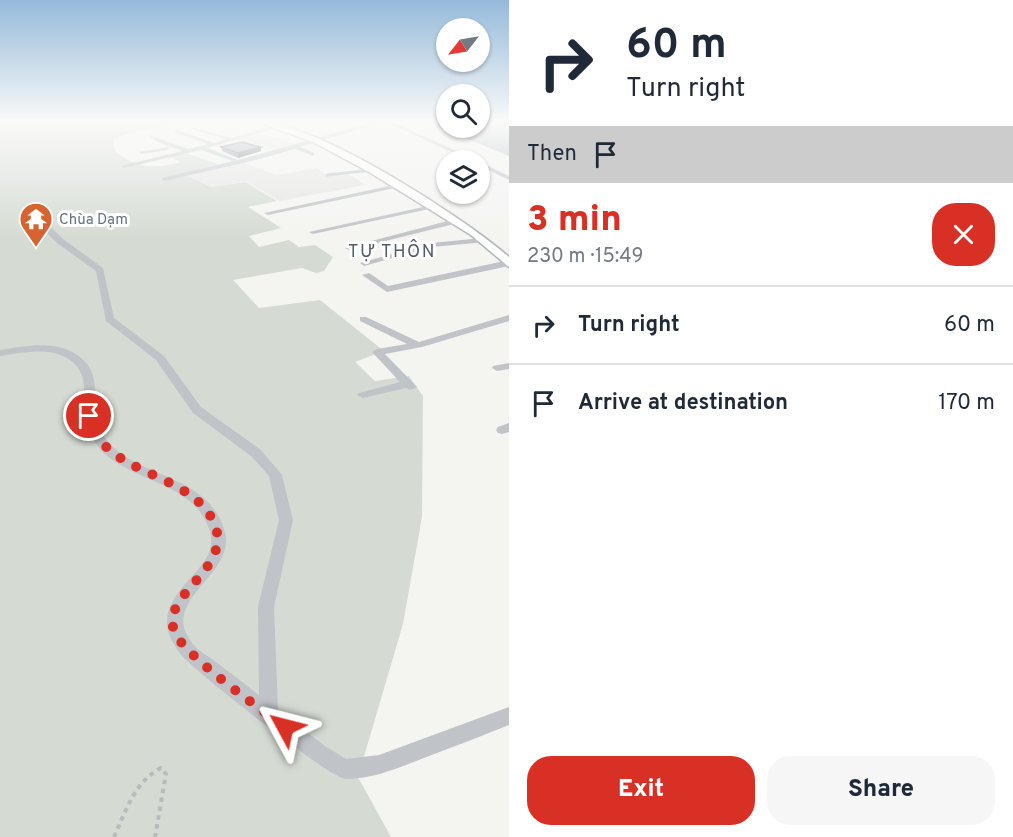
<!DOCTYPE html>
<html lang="en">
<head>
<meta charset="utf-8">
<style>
  body { margin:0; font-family:Overpass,sans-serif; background:#f6f6f7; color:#1f2937; height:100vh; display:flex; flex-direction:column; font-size:22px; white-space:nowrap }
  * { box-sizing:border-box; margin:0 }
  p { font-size:20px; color:#747a83 }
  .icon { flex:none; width:33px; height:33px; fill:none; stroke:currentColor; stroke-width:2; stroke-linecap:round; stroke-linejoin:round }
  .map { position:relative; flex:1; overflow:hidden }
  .drawer { display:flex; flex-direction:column; background:#fff; width:504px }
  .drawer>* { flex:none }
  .banner { background:#fff; color:#1f2937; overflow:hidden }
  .needle { width:39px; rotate:239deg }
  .controls { position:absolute; left:436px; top:18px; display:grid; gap:12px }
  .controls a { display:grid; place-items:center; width:54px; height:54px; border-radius:50%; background:#fff; box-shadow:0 2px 4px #0004; font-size:30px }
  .pin { position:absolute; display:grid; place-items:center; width:51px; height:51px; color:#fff; margin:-26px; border:3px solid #fff; border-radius:50%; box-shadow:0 2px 6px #0007 }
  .me { position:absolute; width:66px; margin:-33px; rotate:308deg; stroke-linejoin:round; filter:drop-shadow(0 0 4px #0008) }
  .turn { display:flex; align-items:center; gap:21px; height:126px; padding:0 18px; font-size:27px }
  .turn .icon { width:78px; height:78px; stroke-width:2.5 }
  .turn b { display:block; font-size:42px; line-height:51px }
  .then { display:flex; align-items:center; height:57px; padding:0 18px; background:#0003; gap:12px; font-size:22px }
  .round { display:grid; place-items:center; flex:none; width:63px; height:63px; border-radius:24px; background:#f6f6f7 }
  .summary { display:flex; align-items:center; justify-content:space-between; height:102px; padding:0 18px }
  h1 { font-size:36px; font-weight:800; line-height:45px; color:#d93025 }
  .primary-button { display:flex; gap:12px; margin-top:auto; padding:12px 18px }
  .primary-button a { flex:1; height:69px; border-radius:24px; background:#d93025; color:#fff; font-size:24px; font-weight:800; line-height:69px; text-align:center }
  .primary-button a+a { background:#f6f6f7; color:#1f2937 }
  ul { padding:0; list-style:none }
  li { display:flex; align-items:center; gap:18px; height:78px; padding:0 18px; border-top:2px solid #e0e1e3 }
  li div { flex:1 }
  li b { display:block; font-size:22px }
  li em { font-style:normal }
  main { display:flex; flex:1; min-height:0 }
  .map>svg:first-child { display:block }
  .built { fill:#e5e6e5 }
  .green { fill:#d5dbd3 }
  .water { fill:#b8c2c6 }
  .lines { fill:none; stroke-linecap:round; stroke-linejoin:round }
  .primary-casing { stroke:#b2b5b9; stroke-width:3 }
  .path { stroke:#b8babd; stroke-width:4; stroke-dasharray:4.5 4.5; stroke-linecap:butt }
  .service { stroke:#c0c3c7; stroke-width:3 }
  .minor { fill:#c0c3c7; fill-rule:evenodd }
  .primary { fill:#fff; fill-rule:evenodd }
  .wall { fill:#90959a }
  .shaded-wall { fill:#75797d }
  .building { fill:#a7adb3; stroke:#75797d; stroke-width:1.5 }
  .route { stroke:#d93025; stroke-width:10; stroke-dasharray:0 18 }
  .labels { text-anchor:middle; stroke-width:6; stroke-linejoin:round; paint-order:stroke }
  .far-poi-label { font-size:15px; fill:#667280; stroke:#fff; text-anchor:start }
  .far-quarter-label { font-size:18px; letter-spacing:1.5px; fill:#535c66; stroke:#fff }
</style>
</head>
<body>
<main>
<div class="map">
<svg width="509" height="837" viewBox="0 0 509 837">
  <rect width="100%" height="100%" fill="#f4f5f1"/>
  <path class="built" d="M258 134 284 140 298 145 275 151 237 140Z
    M238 161 277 175 317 168 328 176 348 174 365 185 279 201 246 181 213 187 188 176Z"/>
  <path class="green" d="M0 122H184C160 129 137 129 113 139L115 151C135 169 157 169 181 162L170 157 186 153 218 164 183 174 212 187 246 182 277 201 248 207 281 228 249 236 259 247 289 240 299 247 315 245 333 257 324 271 316 273 302 268 233 280 259 308 320 300 384 351 355 362 375 381 409 376 423 396 422 517 403 624 358 777 391 837H0Z"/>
  <path class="water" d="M426 122H447V128H480V122H509V156Z"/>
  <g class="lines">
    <g class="primary-casing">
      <path id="primary" d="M258 122C317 122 463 217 509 257V267L471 235 369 172 313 142Z"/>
    </g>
    <path class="path" d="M114 837C126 811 134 782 161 768L166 774 155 837"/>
    <path class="service" d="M327 175 372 170"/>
    <path class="minor" d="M375 122H383L300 147 315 153 313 156 295 149 256 160 164 181 162 180V178L233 161 201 150 124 168 121 166 182 151 162 144 150 137V135L188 149 208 144 173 132 175 129 214 143 225 139 192 129V127L231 138 276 126V128L207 148 238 160Z
      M386 122H393L476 160H469Z
      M169 147 167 150 142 154 139 152Z
      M480 162 509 176V180L480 166Z
      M398 184 400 185V187L268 215 264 213Z
      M432 205 436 207 434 208 313 234 309 232Z
      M30 212H36L63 239 103 268 114 318 164 356 201 407 261 450 282 475 293 520 274 607 278 710 325 746 346 759 379 755 509 707V725C482 736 455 746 429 756 402 766 376 779 346 779 330 779 202 676 184 658 178 652 170 639 168 631 158 588 221 569 210 532 196 483 136 483 104 453 97 446 90 437 87 427 80 405 93 376 70 360 50 346 23 353 0 356V350C26 346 57 339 80 357 107 377 86 412 104 437 135 480 210 472 225 533 236 576 155 601 194 645 199 651 206 655 212 659 228 671 243 683 259 695L258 607 279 520 269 476 251 456 193 413 156 360 106 321 96 271 57 243 30 216Z
      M455 219H458V223L349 250 345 248Z
      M482 238 486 240 485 242 432 247 364 266 360 263 432 243Z
      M509 260V266L387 292 362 275 369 273 388 286Z
      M509 315V321L422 347 385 354 417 387 411 390 406 388 363 398 357 395 359 393 400 382 372 352 377 349 407 344 360 321V317H366L419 342Z
      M509 363V369L497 371 492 368 493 366Z
      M509 423V432L502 434 498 433 496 430 498 427Z"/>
    <use href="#primary" class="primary"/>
  </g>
  <path class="wall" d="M221 147 261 151 238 158 222 151Z"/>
  <path class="shaded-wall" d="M261 147V151L238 158V153Z"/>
  <path class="building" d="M242 142 261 147 238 153 221 147Z"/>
  <linearGradient id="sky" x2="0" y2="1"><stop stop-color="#95bada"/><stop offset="0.51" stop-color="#fafaf9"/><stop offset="1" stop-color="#fafaf9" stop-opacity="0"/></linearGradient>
  <rect width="509" height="239" fill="url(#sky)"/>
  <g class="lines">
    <path class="route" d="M89 416C101 474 183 470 211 517 241 568 157 593 175 633 186 657 261 709 285 727"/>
  </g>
  <defs>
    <g id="temple-pin" transform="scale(1.725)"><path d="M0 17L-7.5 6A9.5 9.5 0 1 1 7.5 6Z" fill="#d56431" stroke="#fff"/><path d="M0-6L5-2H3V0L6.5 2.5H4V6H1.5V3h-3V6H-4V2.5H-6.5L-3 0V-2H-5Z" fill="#fff"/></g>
  </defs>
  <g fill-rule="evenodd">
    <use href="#temple-pin" x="36" y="219"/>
  </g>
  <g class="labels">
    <g class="far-poi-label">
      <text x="59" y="224">Chùa Dạm</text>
    </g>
    <g class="far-quarter-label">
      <text x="392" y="257">TỰ THÔN</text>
    </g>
  </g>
</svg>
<div class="controls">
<a><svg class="needle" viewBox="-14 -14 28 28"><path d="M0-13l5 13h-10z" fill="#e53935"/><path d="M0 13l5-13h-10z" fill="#747a83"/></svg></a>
<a><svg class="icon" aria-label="search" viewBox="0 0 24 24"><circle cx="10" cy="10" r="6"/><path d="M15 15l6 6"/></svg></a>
<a><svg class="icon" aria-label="layers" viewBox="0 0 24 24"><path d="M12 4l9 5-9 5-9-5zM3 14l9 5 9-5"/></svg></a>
</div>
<div class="pin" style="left:89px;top:416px;background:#d93025"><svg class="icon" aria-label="arrive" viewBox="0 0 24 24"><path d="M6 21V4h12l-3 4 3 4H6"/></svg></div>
<svg class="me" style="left:285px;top:727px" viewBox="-20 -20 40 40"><path d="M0-17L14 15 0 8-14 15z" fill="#d93025" stroke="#fff" stroke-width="4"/></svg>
</div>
<section class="drawer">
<div class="banner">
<div class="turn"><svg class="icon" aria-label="right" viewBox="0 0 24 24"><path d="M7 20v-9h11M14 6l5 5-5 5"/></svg><div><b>60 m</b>Turn right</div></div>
<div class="then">Then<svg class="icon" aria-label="arrive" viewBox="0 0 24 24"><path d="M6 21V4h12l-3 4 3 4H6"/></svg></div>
</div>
<div class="summary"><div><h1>3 min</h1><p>230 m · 15:49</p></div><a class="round" style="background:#d93025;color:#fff"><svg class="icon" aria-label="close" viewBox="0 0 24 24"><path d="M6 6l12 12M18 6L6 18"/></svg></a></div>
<ul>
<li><svg class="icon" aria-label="right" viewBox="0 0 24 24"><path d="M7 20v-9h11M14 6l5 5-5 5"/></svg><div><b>Turn right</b></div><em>60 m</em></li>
<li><svg class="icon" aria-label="arrive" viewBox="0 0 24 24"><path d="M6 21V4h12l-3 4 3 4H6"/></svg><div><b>Arrive at destination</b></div><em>170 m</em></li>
</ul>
<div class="primary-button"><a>Exit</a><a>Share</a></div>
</section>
</main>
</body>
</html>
